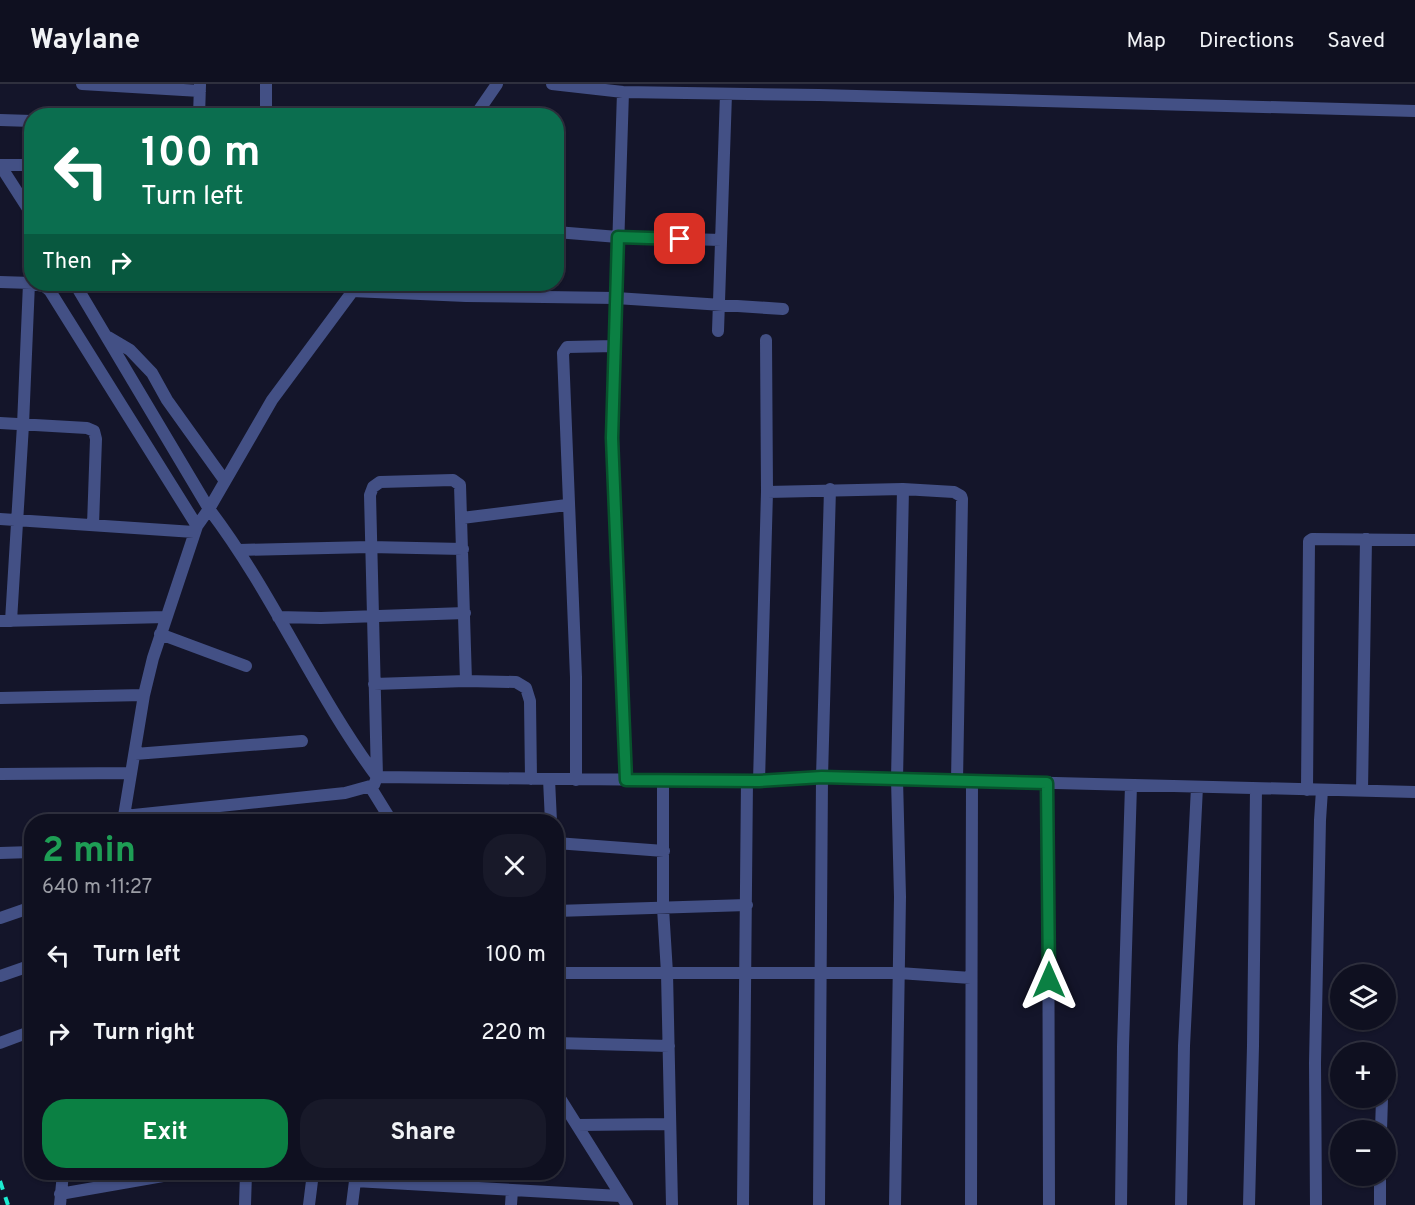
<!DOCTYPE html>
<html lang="en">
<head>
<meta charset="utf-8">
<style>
  body { margin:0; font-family:Overpass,sans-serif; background:#181929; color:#f1f3f6; height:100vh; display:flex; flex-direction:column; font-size:22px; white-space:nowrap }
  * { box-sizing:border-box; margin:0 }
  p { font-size:20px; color:#9b9da5 }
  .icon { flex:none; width:33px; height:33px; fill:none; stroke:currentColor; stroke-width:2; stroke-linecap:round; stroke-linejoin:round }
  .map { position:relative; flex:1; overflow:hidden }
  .details { position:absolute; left:24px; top:730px; width:540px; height:366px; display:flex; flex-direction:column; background:#0f1020; border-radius:24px; box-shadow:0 2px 4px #0004,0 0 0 2px #2f303e }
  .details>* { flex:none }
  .hud { position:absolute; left:24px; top:24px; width:540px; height:183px; border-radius:24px; box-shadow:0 2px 4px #0004,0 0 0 2px #2f303e; background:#0b6e4f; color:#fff; overflow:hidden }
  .fabs { position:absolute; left:1330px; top:880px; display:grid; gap:12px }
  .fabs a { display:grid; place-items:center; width:66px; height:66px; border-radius:50%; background:#0f1020; box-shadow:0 2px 4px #0004,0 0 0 2px #2f303e; font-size:30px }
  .pin { position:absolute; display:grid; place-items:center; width:51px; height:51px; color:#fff; margin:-26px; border-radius:12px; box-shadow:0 3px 9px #0006 }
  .me { position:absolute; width:66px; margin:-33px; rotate:0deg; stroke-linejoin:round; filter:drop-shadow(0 0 4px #0008) }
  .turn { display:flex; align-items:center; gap:21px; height:126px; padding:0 18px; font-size:27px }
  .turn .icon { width:78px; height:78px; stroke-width:2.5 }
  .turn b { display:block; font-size:42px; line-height:51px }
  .then { display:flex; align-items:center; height:57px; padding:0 18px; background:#0003; gap:12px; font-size:22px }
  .round { display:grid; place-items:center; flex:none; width:63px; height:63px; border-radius:24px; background:#181929 }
  .head { display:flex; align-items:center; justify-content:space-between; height:102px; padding:0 18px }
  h1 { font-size:36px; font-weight:700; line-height:45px; color:#1e9e55 }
  .action { display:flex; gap:12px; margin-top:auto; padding:12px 18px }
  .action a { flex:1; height:69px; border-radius:24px; background:#0b8043; color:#fff; font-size:24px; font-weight:700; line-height:69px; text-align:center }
  .action a+a { background:#181929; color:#f1f3f6 }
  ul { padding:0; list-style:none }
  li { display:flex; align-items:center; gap:18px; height:78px; padding:0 18px }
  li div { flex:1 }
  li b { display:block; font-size:22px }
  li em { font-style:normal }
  header { display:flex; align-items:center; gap:36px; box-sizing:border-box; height:84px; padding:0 30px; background:#0f1020; border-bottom:2px solid #2f303e }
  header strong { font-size:28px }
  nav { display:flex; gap:33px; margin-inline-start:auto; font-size:21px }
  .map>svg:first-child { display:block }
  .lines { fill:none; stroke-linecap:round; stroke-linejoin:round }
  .street { stroke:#435085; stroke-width:12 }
  .rail { stroke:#1debd0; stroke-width:4; stroke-dasharray:9 8; stroke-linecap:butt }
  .route-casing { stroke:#07532c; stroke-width:15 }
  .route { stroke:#0b8043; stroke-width:10 }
</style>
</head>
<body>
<header>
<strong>Waylane</strong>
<nav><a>Map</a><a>Directions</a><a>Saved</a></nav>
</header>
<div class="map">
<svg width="1415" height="1121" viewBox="0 0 1415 1121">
  <rect width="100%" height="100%" fill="#14152a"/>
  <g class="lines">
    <path class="street" d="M82 0 200 7
      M552 0 623 8 819 11 1415 27
      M623 8 612 354 626 696
      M199 32 200 1
      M266 32V0
      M475 32 497 0
      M0 36 32 37
      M0 81 32 131
      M0 81H32
      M556 148 618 153 721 156
      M0 198 32 199
      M32 200 44 202 50 207 197 442
      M75 200 209 425C273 509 314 608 377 693
      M352 207 466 212 616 214 783 225
      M718 247 726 10
      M108 253 130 266 152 289 167 316 225 397
      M766 256 767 408
      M0 339 87 344 94 347 96 355 93 441
      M462 434 567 421
      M0 435 194 448
      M239 466 370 463 463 465
      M278 533 321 534 465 529
      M0 537 166 533
      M11 537 23 341 29 199
      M160 550 246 582
      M374 600 466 597
      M0 614 144 611
      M135 670 302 657
      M0 690 131 689
      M377 693 759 697 822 693 1415 708
      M549 695 551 738
      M576 696V593L563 269 567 263 615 262
      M663 696V824L667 889 672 1121
      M759 697 767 408 903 405 954 408 961 412 962 415 957 697
      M1048 698 1049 1121
      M371 704 392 738
      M1307 706 1309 457 1312 455 1415 456
      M1362 707 1366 455
      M124 732 345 709 374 701 377 693 370 411 373 403 380 398 453 396 460 401 466 597 516 598 526 604 530 617 531 695
      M123 738 144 611 153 574 197 442 209 425 272 316 358 200
      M556 759 664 767
      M0 769 32 768
      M556 827 747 821
      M0 834 32 823
      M556 889H899L971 894
      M0 892 32 881
      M0 959 32 947
      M556 959 669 962
      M556 1008 627 1121
      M577 1041 670 1040
      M1381 1047 1382 1014
      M356 1089 355 1097 620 1112
      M60 1110 180 1089
      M60 1121 63 1089
      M245 1121 246 1089
      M309 1121 313 1089
      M352 1121 355 1097
      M511 1121 512 1106
      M743 1121 747 696
      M819 1121 822 693 830 405
      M895 1121 900 813 897 695 903 405
      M971 1121 972 697
      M1121 1121 1123 963 1131 701
      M1181 1121 1184 962 1197 703
      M1249 1121 1253 962 1256 705
      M1316 1121 1315 979 1320 736 1322 706
      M1380 1121V1092"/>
    <path class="rail" d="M0 1097 8 1121"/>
  </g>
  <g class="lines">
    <g class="route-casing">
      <path id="route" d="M680 155 618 153 612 354 626 696 759 697 822 693 1047 699 1049 896"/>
    </g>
    <use href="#route" class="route"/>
  </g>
</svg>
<div class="fabs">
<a><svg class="icon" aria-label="layers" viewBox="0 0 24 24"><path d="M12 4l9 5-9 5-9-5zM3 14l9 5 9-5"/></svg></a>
<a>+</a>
<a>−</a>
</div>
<div class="pin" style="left:680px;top:155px;background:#d93025"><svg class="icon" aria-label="arrive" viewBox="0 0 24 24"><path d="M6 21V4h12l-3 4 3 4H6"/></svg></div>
<svg class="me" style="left:1049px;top:896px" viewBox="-20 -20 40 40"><path d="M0-17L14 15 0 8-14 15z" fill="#0b8043" stroke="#fff" stroke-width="4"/></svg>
<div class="hud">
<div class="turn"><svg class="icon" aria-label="left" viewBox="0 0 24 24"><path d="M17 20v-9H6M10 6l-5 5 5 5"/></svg><div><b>100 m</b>Turn left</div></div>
<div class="then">Then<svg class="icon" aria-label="right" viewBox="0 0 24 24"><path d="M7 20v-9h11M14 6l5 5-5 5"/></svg></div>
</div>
<section class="details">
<div class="head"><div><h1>2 min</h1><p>640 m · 11:27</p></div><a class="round"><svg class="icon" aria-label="close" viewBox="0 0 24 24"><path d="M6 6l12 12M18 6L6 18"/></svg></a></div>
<ul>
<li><svg class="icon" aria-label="left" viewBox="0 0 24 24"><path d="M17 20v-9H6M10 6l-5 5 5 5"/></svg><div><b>Turn left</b></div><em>100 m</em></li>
<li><svg class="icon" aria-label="right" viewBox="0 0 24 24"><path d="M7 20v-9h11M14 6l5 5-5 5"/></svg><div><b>Turn right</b></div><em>220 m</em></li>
</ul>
<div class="action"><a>Exit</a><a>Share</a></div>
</section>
</div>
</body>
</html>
